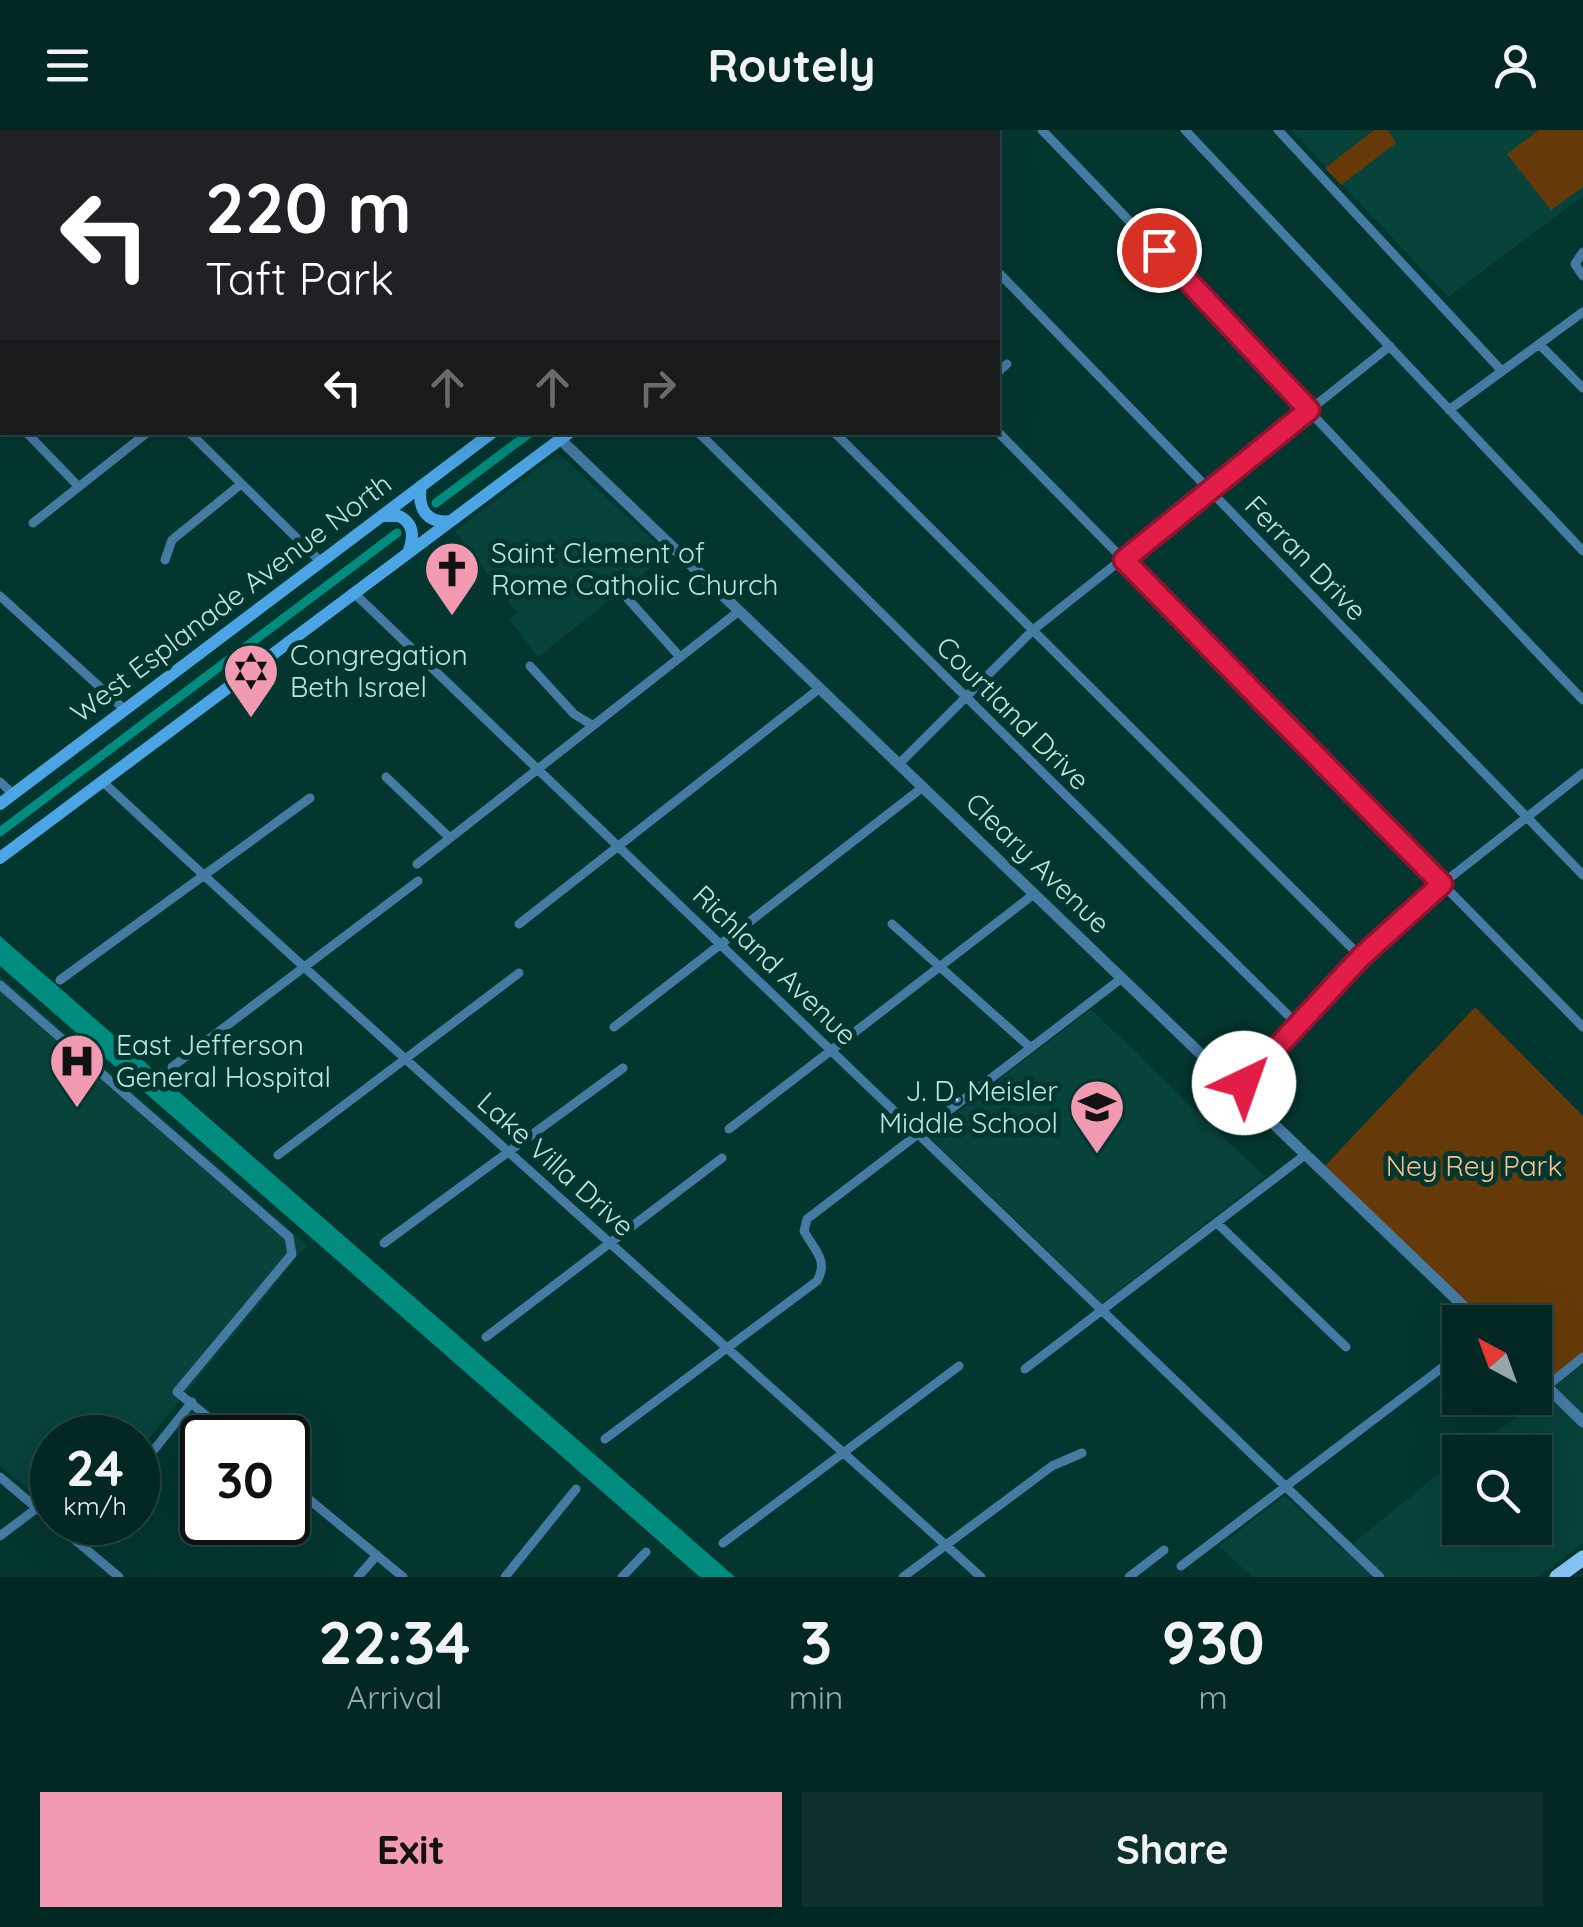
<!DOCTYPE html>
<html lang="en">
<head>
<meta charset="utf-8">
<style>
  body { margin:0; font-family:Quicksand,sans-serif; background:#0d302c; color:#f1f3f6; height:100vh; display:flex; flex-direction:column; font-size:38px; white-space:nowrap }
  * { box-sizing:border-box; margin:0 }
  p { font-size:32px; color:#97a6a6 }
  .icon { flex:none; width:55px; height:55px; fill:none; stroke:currentColor; stroke-width:2; stroke-linecap:round; stroke-linejoin:round }
  .map { position:relative; height:1447px; overflow:hidden }
  .drawer { display:flex; flex-direction:column; background:#032824; flex:1 }
  .drawer>* { flex:none }
  .banner { position:absolute; left:0px; top:0px; width:1000px; height:305px; box-shadow:0 10px 40px #0002,0 0 0 2px #244441; background:#202124; color:#fff; overflow:hidden }
  .needle { width:65px; rotate:319deg }
  .tools { position:absolute; left:1442px; top:1175px; display:grid; gap:20px }
  .tools a { display:grid; place-items:center; width:110px; height:110px; border-radius:0px; background:#032824; box-shadow:0 10px 40px #0002,0 0 0 2px #244441; font-size:50px }
  .speed { position:absolute; left:30px; top:1285px; display:flex; gap:20px; font-size:50px; font-weight:700; text-align:center }
  .speed>* { display:grid; place-content:center; width:130px; height:130px; border-radius:50%; background:#032824; box-shadow:0 10px 40px #0002,0 0 0 2px #244441; line-height:1 }
  .speed small { font-size:25px; font-weight:400 }
  .speed .limit { border:5px solid #111; border-radius:15px; background:#fff; color:#111 }
  .pin { position:absolute; display:grid; place-items:center; width:85px; height:85px; color:#fff; margin:-42px; border:5px solid #fff; border-radius:50%; box-shadow:0 2px 10px #0007 }
  .me { position:absolute; width:110px; margin:-55px; rotate:42deg; stroke-linejoin:round; filter:drop-shadow(0 0 8px #0008) }
  .turn { display:flex; align-items:center; gap:35px; height:210px; padding:0 40px; font-size:45px }
  .turn .icon { width:130px; height:130px; stroke-width:2.5 }
  .turn b { display:block; font-size:70px; line-height:85px }
  .lanes { display:flex; align-items:center; height:95px; padding:0 40px; background:#0003; justify-content:center; gap:50px; direction:ltr }
  .lanes .off { opacity:.35 }
  .eta { display:flex; justify-content:space-evenly; align-items:center; height:170px; text-align:center }
  .eta b { font-size:60px; font-weight:800; line-height:70px }
  .button { display:flex; gap:20px; margin-top:auto; padding:20px 40px }
  .button a { flex:1; height:115px; border-radius:0px; background:#f19ab1; color:#111; font-size:40px; font-weight:800; line-height:115px; text-align:center }
  .button a+a { background:#0d302c; color:#f1f3f6 }
  header { display:flex; justify-content:space-between; align-items:center; height:130px; padding:0 40px; background:#032824; font-size:45px; font-weight:800 }
  .map>svg:first-child { display:block }
  .built { fill:#07423b }
  .green { fill:#663a08 }
  .water { fill:#008c7e }
  .lines { fill:none; stroke-linecap:round; stroke-linejoin:round }
  .canal { stroke:#008c7e; stroke-width:9 }
  .minor { stroke:#457ba3; stroke-width:9 }
  .tertiary { stroke:#457ba3; stroke-width:11 }
  .secondary { stroke:#4ba5e5; stroke-width:12 }
  .primary { stroke:#84c3f4; stroke-width:15 }
  .route-casing { stroke:#92132f; stroke-width:25 }
  .route { stroke:#e11d48; stroke-width:18 }
  .labels { text-anchor:middle; stroke-width:10; stroke-linejoin:round; paint-order:stroke }
  .poi-label { font-size:28px; fill:#bde5dd; stroke:#043630; text-anchor:start }
  .street-label { font-size:28px; fill:#bde5dd; stroke:#043630 }
  .park-label { font-size:28px; fill:#fac08c; stroke:#043630 }
</style>
</head>
<body>
<header><svg class="icon" aria-label="menu" viewBox="0 0 24 24"><path d="M4 6h16M4 12h16M4 18h16"/></svg>Routely<svg class="icon" aria-label="person" viewBox="0 0 24 24"><circle cx="12" cy="8" r="4"/><path d="M4 21q1-7 8-7t8 7"/></svg></header>
<div class="map">
<svg width="1583" height="1447" viewBox="0 0 1583 1447">
  <rect width="100%" height="100%" fill="#043630"/>
  <path class="built" d="M1291 0H1583V66L1448 167Z
    M558 323 668 424 538 527 509 490 517 483 455 401Z
    M0 846 307 1115 138 1322V1308H52V1379L0 1336Z
    M1091 879 1265 1047 1102 1173 928 1005Z
    M1583 1225V1413L1538 1447H1252L1219 1416 1285 1366 1344 1421 1460 1326V1398H1535V1322H1466L1545 1268 1547 1256Z"/>
  <path class="green" d="M1374 0H1388L1396 13 1341 55 1325 38Z
    M1539 0H1583V57L1551 80 1507 24Z
    M1475 877 1583 986V1225L1547 1256 1535 1245V1192H1480L1321 1040Z"/>
  <path class="water" d="M0 806 735 1447H700L0 836Z"/>
  <g class="lines">
    <path class="canal" d="M935 2 938 0
      M436 373 531 302
      M0 702 397 403"/>
    <path class="minor" d="M36 0 39 2
      M238 0 240 2
      M406 0 408 2
      M549 0 551 2
      M690 0 693 2
      M853 0 855 2
      M1042 0C1224 188 1401 381 1583 570
      M1185 0 1583 421
      M1278 0 1501 240
      M562 2 566 0
      M0 121 2 123
      M1583 122 1575 134 1583 146
      M998 142 1583 745
      M1539 214 1583 258
      M998 242 1007 234
      M0 276 2 279
      M1449 280 1583 182
      M26 302 79 357
      M189 302 321 432
      M698 302 1297 894
      M834 302 1361 827
      M998 302 1583 897
      M33 393 148 302
      M165 430 172 410 241 354
      M355 464 1380 1447
      M0 466 124 579
      M628 469 680 527
      M530 536 574 584 592 595
      M899 634 1033 500 1390 216
      M386 647 450 708
      M0 652 13 664
      M103 652C392 921 689 1182 981 1447
      M417 734 739 481
      M519 794 820 558
      M892 794 1031 918
      M60 850 310 668
      M0 855 289 1107 292 1124 177 1262 234 1308
      M614 897 923 657
      M172 937 418 751
      M1238 960 1361 827 1442 754 1583 643
      M729 999 1034 764
      M278 1025 519 843
      M1217 1093 1346 1217
      M384 1113 623 938
      M486 1207 722 1028
      M1025 1239 1305 1025
      M1547 1256 1583 1227
      M605 1309 817 1151C829 1130 814 1120 804 1101L807 1089 1122 848
      M138 1340 192 1272
      M0 1347 52 1391
      M288 1352 403 1447
      M54 1392 119 1447
      M0 1406 37 1378
      M77 1412 94 1392
      M723 1413 959 1236
      M1181 1436 1460 1224
      M358 1447 377 1425
      M505 1447 576 1359
      M622 1447 646 1422
      M903 1447 1052 1336 1082 1323
      M1129 1447 1164 1420"/>
    <path class="tertiary" d="M561 310 1480 1192
      M1535 1245 1583 1292"/>
    <path class="secondary" d="M898 2 902 0
      M971 2 974 0
      M421 356C417 379 427 394 451 391
      M383 386H399C415 394 414 408 408 423
      M0 674 493 302
      M0 728 570 302"/>
    <path class="primary" d="M1557 1447 1583 1428"/>
  </g>
  <g class="lines">
    <g class="route-casing">
      <path id="route" d="M1159 120 1309 280 1124 430 1442 754 1361 827 1244 953"/>
    </g>
    <use href="#route" class="route"/>
  </g>
  <defs>
    <g id="church-pin" transform="scale(2.875)"><path d="M0 17L-7.5 6A9.5 9.5 0 1 1 7.5 6Z" fill="#f19ab1" stroke="#043630"/><path d="M-1.2-6h2.4v3.5h3.3v2.4h-3.3V6h-2.4V-.1h-3.3v-2.4h3.3Z" fill="#111"/></g>
    <g id="synagogue-pin" transform="scale(2.875)"><path d="M0 17L-7.5 6A9.5 9.5 0 1 1 7.5 6Z" fill="#f19ab1" stroke="#043630"/><path d="M0-6.5L5.6 3.2H-5.6ZM0 6.5L5.6-3.2H-5.6Z" fill="#111"/></g>
    <g id="hospital-pin" transform="scale(2.875)"><path d="M0 17L-7.5 6A9.5 9.5 0 1 1 7.5 6Z" fill="#f19ab1" stroke="#043630"/><path d="M-5-5h3v3.5h4V-5h3V5h-3V1.5h-4V5h-3Z" fill="#111"/></g>
    <g id="school-pin" transform="scale(2.875)"><path d="M0 17L-7.5 6A9.5 9.5 0 1 1 7.5 6Z" fill="#f19ab1" stroke="#043630"/><path d="M0-5L7-2L0 1L-7-2ZM-4 1L0 2.5L4 1V4Q0 6-4 4Z" fill="#111"/></g>
  </defs>
  <g fill-rule="evenodd">
    <use href="#church-pin" x="452" y="439"/>
    <use href="#synagogue-pin" x="251" y="541"/>
    <use href="#hospital-pin" x="77" y="931"/>
    <use href="#school-pin" x="1097" y="977"/>
  </g>
  <g class="labels">
    <g class="poi-label">
      <text x="491" y="433">Saint Clement of<tspan x="491" dy="32">Rome Catholic Church</tspan></text>
      <text x="290" y="535">Congregation<tspan x="290" dy="32">Beth Israel</tspan></text>
      <text x="116" y="925">East Jefferson<tspan x="116" dy="32">General Hospital</tspan></text>
      <text x="1058" y="971" text-anchor="end">J. D. Meisler<tspan x="1058" dy="32">Middle School</tspan></text>
    </g>
    <g class="street-label">
      <text transform="translate(1306 428) rotate(46)" y="10">Ferran Drive</text>
      <text transform="translate(231 468) rotate(-37)" y="10">West Esplanade Avenue North</text>
      <text transform="translate(1013 583) rotate(45)" y="10">Courtland Drive</text>
      <text transform="translate(1038 733) rotate(44)" y="10">Cleary Avenue</text>
      <text transform="translate(775 835) rotate(44)" y="10">Richland Avenue</text>
      <text transform="translate(556 1034) rotate(42)" y="10">Lake Villa Drive</text>
    </g>
    <g class="park-label">
      <text x="1474" y="1046">Ney Rey Park</text>
    </g>
  </g>
</svg>
<div class="tools">
<a><svg class="needle" viewBox="-14 -14 28 28"><path d="M0-13l5 13h-10z" fill="#e53935"/><path d="M0 13l5-13h-10z" fill="#97a6a6"/></svg></a>
<a><svg class="icon" aria-label="search" viewBox="0 0 24 24"><circle cx="10" cy="10" r="6"/><path d="M15 15l6 6"/></svg></a>
</div>
<div class="speed"><div>24<small>km/h</small></div><div class="limit">30</div></div>
<div class="pin" style="left:1159px;top:120px;background:#d93025"><svg class="icon" aria-label="arrive" viewBox="0 0 24 24"><path d="M6 21V4h12l-3 4 3 4H6"/></svg></div>
<svg class="me" style="left:1244px;top:953px" viewBox="-20 -20 40 40"><circle r="19" fill="#fff"/><path d="M0-13L10 11 0 6-10 11z" fill="#e11d48"/></svg>
<div class="banner">
<div class="turn"><svg class="icon" aria-label="left" viewBox="0 0 24 24"><path d="M17 20v-9H6M10 6l-5 5 5 5"/></svg><div><b>220 m</b>Taft Park</div></div>
<div class="lanes"><svg class="icon" aria-label="left" viewBox="0 0 24 24"><path d="M17 20v-9H6M10 6l-5 5 5 5"/></svg><svg class="icon off" aria-label="ahead" viewBox="0 0 24 24"><path d="M12 20V5M6 11l6-6 6 6"/></svg><svg class="icon off" aria-label="ahead" viewBox="0 0 24 24"><path d="M12 20V5M6 11l6-6 6 6"/></svg><svg class="icon off" aria-label="right" viewBox="0 0 24 24"><path d="M7 20v-9h11M14 6l5 5-5 5"/></svg></div>
</div>
</div>
<section class="drawer">
<div class="eta">
<div><b>22:34</b><p>Arrival</p></div>
<div><b>3</b><p>min</p></div>
<div><b>930</b><p>m</p></div>
</div>
<div class="button"><a>Exit</a><a>Share</a></div>
</section>
</body>
</html>
